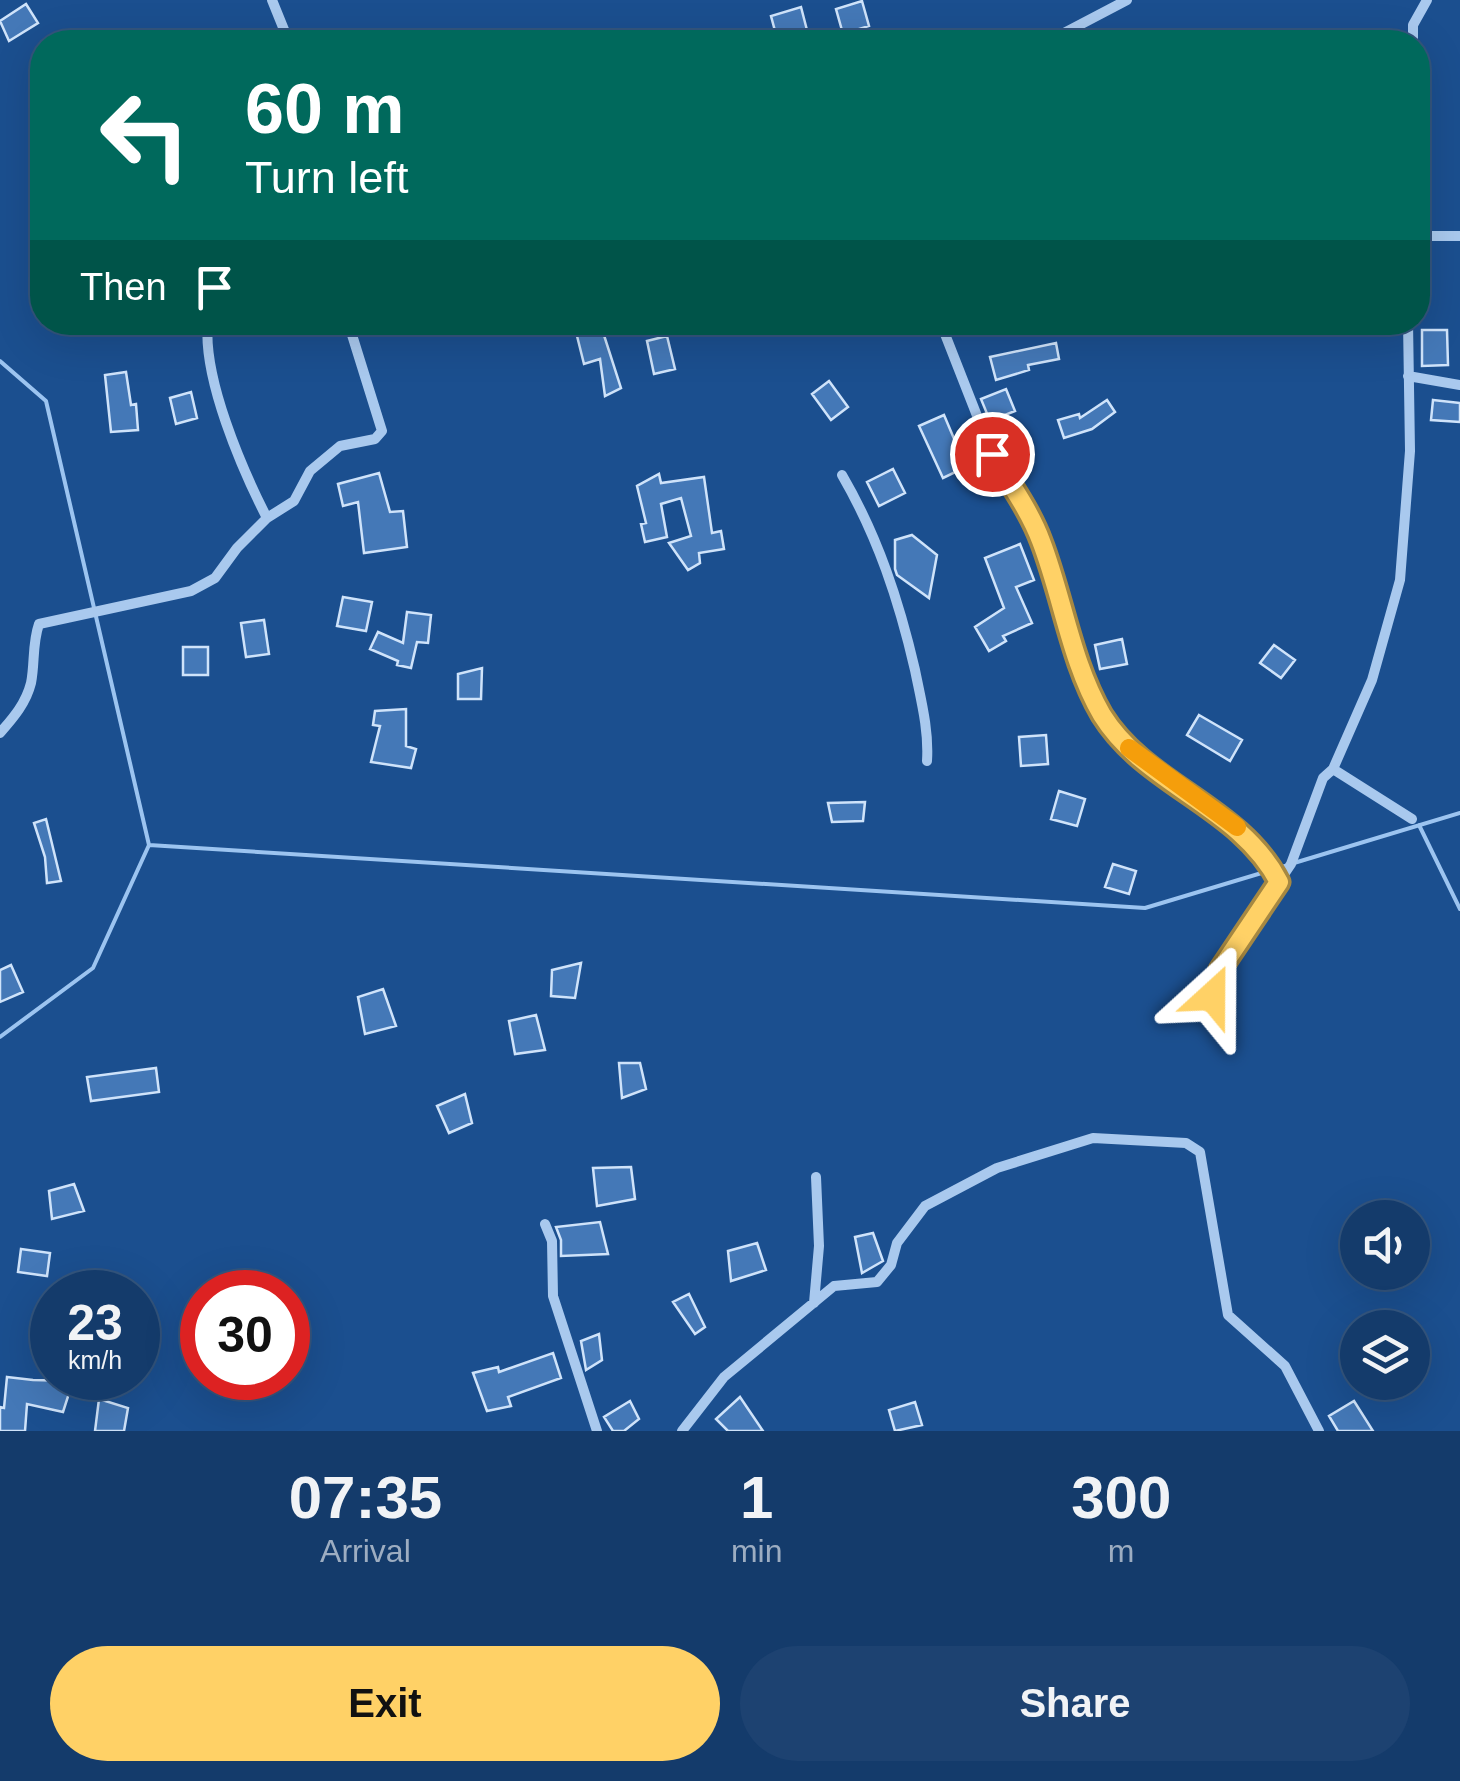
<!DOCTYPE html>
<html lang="en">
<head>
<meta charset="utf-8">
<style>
  body { margin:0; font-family:Helvetica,sans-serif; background:#1d4271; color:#f1f3f6; height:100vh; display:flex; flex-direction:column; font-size:38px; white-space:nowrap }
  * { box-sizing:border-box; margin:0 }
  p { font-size:32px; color:#9dadc1 }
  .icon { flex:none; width:55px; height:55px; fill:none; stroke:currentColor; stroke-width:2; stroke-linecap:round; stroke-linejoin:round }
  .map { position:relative; height:1431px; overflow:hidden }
  .sheet { display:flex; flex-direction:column; background:#143b6b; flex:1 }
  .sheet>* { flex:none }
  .banner { position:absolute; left:30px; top:30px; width:1400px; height:305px; border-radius:40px; box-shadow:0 10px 40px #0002,0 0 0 2px #33557e; background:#00695c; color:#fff; overflow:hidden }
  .fabs { position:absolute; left:1340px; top:1200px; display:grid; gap:20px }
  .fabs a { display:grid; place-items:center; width:90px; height:90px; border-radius:50%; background:#143b6b; box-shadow:0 10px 40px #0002,0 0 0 2px #33557e; font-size:50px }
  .speed { position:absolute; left:30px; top:1270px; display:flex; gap:20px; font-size:50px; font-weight:700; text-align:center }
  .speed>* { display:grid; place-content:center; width:130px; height:130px; border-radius:50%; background:#143b6b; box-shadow:0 10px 40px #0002,0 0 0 2px #33557e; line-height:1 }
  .speed small { font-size:25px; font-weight:400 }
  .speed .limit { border:15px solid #d22; background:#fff; color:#111 }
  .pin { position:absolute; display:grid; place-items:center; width:85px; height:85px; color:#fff; margin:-42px; border:5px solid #fff; border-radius:50%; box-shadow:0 2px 10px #0007 }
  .me { position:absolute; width:110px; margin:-55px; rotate:24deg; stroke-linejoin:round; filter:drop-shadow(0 0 8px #0008) }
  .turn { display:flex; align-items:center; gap:35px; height:210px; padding:0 50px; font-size:45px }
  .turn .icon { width:130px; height:130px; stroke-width:2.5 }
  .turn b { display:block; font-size:70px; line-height:85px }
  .then { display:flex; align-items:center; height:95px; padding:0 50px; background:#0003; gap:20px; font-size:38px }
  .eta { display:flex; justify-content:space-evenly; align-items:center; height:170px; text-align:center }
  .eta b { font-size:60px; font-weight:700; line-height:70px }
  .primary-button { display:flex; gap:20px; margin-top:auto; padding:20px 50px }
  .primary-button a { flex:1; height:115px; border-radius:60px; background:#ffd166; color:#111; font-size:40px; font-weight:700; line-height:115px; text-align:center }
  .primary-button a+a { background:#1d4271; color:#f1f3f6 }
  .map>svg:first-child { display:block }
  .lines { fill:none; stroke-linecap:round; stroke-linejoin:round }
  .stream { stroke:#9cc4f0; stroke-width:4 }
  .building { fill:#4478b7; stroke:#cfe3fa; stroke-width:2.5 }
  .street { stroke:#a9c9ee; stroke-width:10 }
  .route-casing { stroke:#a68842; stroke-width:25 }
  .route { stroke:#ffd166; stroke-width:18 }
  .slow { stroke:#f59e0b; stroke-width:18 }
</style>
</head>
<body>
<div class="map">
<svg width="1460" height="1431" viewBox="0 0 1460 1431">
  <rect width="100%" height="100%" fill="#1b4f8f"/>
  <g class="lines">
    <path class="stream" d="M0 361 46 401 149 845
      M1419 825 1460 909
      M1294 863 1460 813
      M0 1037 93 968 149 845 1145 908 1285 866"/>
  </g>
  <path class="building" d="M862 1 869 26 843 34 836 9Z
    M26 4 38 23 9 41 0 21Z
    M801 7 808 34 778 42 771 16Z
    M602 329 621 388 605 396 600 359 584 364 577 336Z
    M1422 330H1447L1448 365 1422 366Z
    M667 336 675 369 654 374 647 341Z
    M1056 343 1059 359 1028 365 1029 370 996 380 990 357Z
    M126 372 131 405 136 404 138 430 111 432 105 375Z
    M829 381 848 407 831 420 812 394Z
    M1006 389 1015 411 990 421 981 399Z
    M191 392 197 418 176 424 170 398Z
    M1107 400 1115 412 1092 429 1064 438 1058 420 1079 414 1080 418Z
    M1433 400 1460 403V422L1431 420Z
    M944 415 966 467 943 478 919 426Z
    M893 469 905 493 879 506 867 482Z
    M379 473 390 512 403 511 407 547 364 553 358 502 343 506 338 484Z
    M659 474 661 483 704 477 712 533 721 531 724 549 699 553 700 563 688 570 669 543 691 536 681 498 661 504 667 537 645 542 641 524 646 523 637 486Z
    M912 535 937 555 929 598 897 575 895 569V540Z
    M1020 544 1034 580 1016 587 1032 623 1003 636 1006 641 989 651 975 627 1004 608 985 558Z
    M343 597 372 602 366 631 337 626Z
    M407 612 431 615 428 643 417 642 411 668 397 665 398 661 370 649 378 632 403 643Z
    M264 620 269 654 246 657 241 623Z
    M1122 639 1127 664 1100 669 1095 645Z
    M1274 645 1295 660 1281 678 1260 663Z
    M183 647H208V675H183Z
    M482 668 481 699H458V674Z
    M406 709V746L416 749 411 768 371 762 380 726 373 725 375 711Z
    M1199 715 1242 740 1230 761 1187 735Z
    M1046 735 1048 764 1021 766 1019 737Z
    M1059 791 1085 799 1077 826 1051 819Z
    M865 802 863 821 832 822 828 803Z
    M46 819 61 881 47 883 45 857 34 823Z
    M1113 864 1136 871 1129 894 1105 887Z
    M581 963 575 998 551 996 552 970Z
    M11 965 23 992 0 1002V970Z
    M383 989 396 1026 365 1034 358 997Z
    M536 1015 545 1050 515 1054 509 1021Z
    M619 1063H640L646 1089 622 1098Z
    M156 1068 159 1092 91 1101 87 1077Z
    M465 1094 472 1123 449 1133 437 1106Z
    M631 1167 635 1199 597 1206 593 1168Z
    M74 1184 84 1211 52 1219 49 1191Z
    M600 1222 608 1254 561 1256V1240L556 1227Z
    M873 1233 883 1261 862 1273 855 1237Z
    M757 1243 766 1270 731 1281 728 1251Z
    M21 1249 50 1253 47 1276 18 1272Z
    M689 1294 705 1327 695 1334 673 1302Z
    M599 1334 602 1360 586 1370 581 1341Z
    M553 1353 561 1378 508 1397 511 1406 487 1411 473 1373 498 1367 499 1372Z
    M7 1377 33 1380 73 1381 63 1412 27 1404 25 1431H0V1407L4 1408Z
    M740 1397 763 1431H728L716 1419Z
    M99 1399 128 1408 124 1431H95Z
    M630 1401 639 1419 624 1431H613L604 1417Z
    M1354 1401 1373 1431H1338L1329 1416Z
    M915 1402 922 1425 895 1431 889 1410Z"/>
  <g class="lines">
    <path class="street" d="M272 0 289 42
      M1047 42 1127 0
      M1413 42V25L1427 0
      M1418 236H1460
      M208 322C202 377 242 469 267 518
      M1408 322 1410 451 1400 580 1372 680 1333 769 1412 819
      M943 329 992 454 1040 536 1078 659 1102 715 1129 749 1236 826 1273 869 1279 881
      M1408 376 1460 385
      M842 475C878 537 899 601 915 670 921 700 929 730 927 761
      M0 733C14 717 26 703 31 683 35 663 32 644 39 624L191 591 215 578 237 548 267 518 294 501 310 471 340 446 375 439 382 431 348 322
      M1212 996 1220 970 1291 864 1323 778 1333 769
      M545 1224 552 1241 553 1296 597 1431
      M814 1303 819 1246 816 1177
      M682 1431 724 1377 834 1286 877 1282 891 1265 897 1243 925 1206 997 1168 1093 1138 1186 1143 1200 1152 1228 1315 1285 1366 1319 1431"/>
  </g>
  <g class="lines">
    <g class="route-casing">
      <path id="route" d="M992 454C1009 482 1030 511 1041 541 1063 598 1071 662 1102 715 1146 786 1240 806 1279 882L1220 970 1212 996"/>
    </g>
    <use href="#route" class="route"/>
    <path class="slow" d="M1129 748 1237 827"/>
  </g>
</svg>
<div class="fabs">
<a><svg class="icon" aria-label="sound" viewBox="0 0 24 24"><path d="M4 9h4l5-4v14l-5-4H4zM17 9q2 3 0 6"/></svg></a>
<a><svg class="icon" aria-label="layers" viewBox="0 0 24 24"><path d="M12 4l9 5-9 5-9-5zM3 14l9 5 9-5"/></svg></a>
</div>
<div class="speed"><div>23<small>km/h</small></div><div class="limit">30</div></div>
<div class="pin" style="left:992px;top:454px;background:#d93025"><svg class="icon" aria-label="arrive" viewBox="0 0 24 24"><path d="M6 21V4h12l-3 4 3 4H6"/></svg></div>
<svg class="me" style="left:1212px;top:996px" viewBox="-20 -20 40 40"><path d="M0-17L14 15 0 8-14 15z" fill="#ffd166" stroke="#fff" stroke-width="4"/></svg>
<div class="banner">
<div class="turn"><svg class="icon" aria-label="left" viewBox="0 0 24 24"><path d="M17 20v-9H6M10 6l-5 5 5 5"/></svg><div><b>60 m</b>Turn left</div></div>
<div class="then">Then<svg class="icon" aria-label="arrive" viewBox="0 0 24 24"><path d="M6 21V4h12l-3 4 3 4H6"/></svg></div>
</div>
</div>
<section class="sheet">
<div class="eta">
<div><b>07:35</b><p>Arrival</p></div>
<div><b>1</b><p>min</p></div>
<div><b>300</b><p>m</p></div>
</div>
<div class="primary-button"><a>Exit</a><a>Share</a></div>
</section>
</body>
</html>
